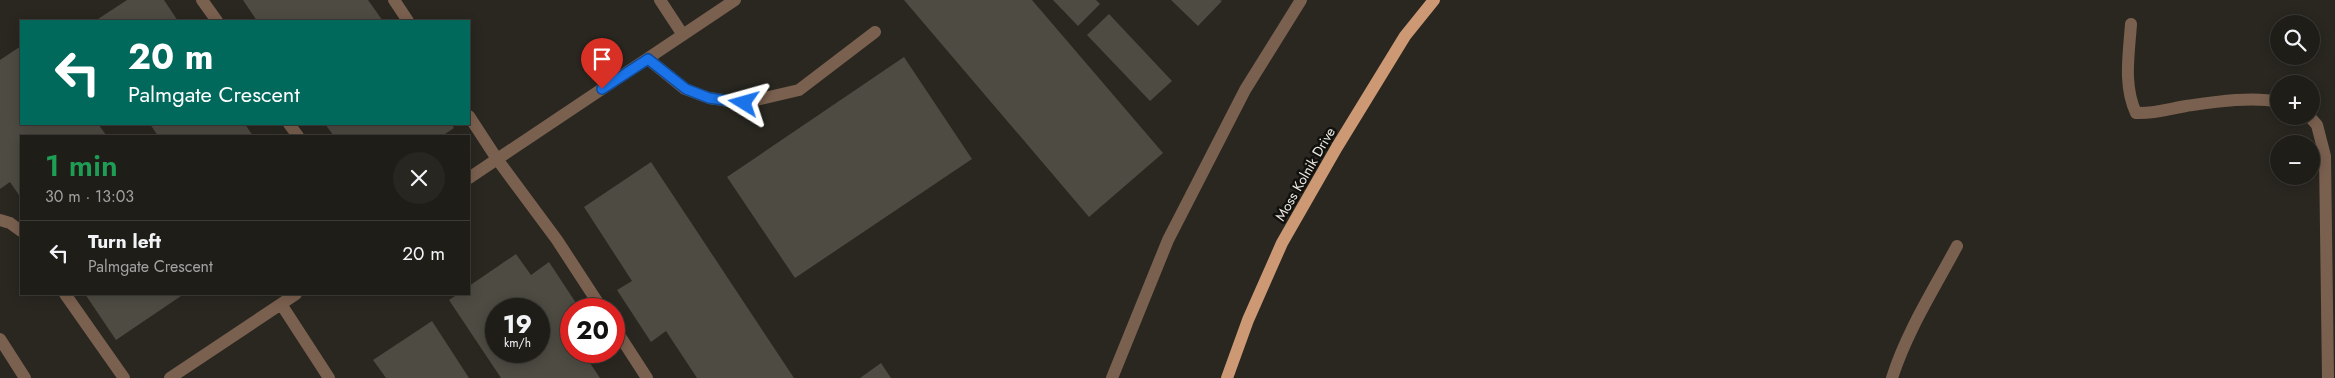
<!DOCTYPE html>
<html lang="en">
<head>
<meta charset="utf-8">
<style>
  body { margin:0; font-family:Jost,sans-serif; background:#272621; color:#f1f3f6; height:100vh; display:flex; flex-direction:column; font-size:19px; white-space:nowrap }
  * { box-sizing:border-box; margin:0 }
  p { font-size:16px; color:#a1a2a2 }
  .icon { flex:none; width:28px; height:28px; fill:none; stroke:currentColor; stroke-width:2; stroke-linecap:round; stroke-linejoin:round }
  .map { position:relative; flex:1; overflow:hidden }
  .side { position:absolute; left:20px; top:135px; width:450px; height:160px; display:flex; flex-direction:column; background:#1f1d18; border-radius:0px; box-shadow:0 2px 12px #0003,0 0 0 1px #3c3b37 }
  .side>* { flex:none }
  .top-card { position:absolute; left:20px; top:20px; width:450px; height:105px; border-radius:0px; box-shadow:0 2px 12px #0003,0 0 0 1px #3c3b37; background:#00695c; color:#fff; overflow:hidden }
  .buttons { position:absolute; left:2270px; top:15px; display:grid; gap:10px }
  .buttons a { display:grid; place-items:center; width:50px; height:50px; border-radius:50%; background:#1f1d18; box-shadow:0 2px 12px #0003,0 0 0 1px #3c3b37; font-size:25px }
  .speed { position:absolute; left:485px; top:298px; display:flex; gap:10px; font-size:25px; font-weight:700; text-align:center }
  .speed>* { display:grid; place-content:center; width:65px; height:65px; border-radius:50%; background:#1f1d18; box-shadow:0 2px 12px #0003,0 0 0 1px #3c3b37; line-height:1 }
  .speed small { font-size:12px; font-weight:400 }
  .speed .limit { border:8px solid #d22; background:#fff; color:#111 }
  .pin { position:absolute; display:grid; place-items:center; width:42px; height:42px; color:#fff; margin:-51px -21px; border-radius:50% 50% 50% 0; rotate:-45deg; box-shadow:0 0 5px #0007 }
  .pin .icon { rotate:45deg }
  .me { position:absolute; width:55px; margin:-28px; rotate:278deg; stroke-linejoin:round; filter:drop-shadow(0 0 4px #0008) }
  .turn { display:flex; align-items:center; gap:18px; height:105px; padding:0 25px; font-size:22px }
  .turn .icon { width:65px; height:65px; stroke-width:2.5 }
  .turn b { display:block; font-size:35px; line-height:42px }
  .round { display:grid; place-items:center; flex:none; width:52px; height:52px; border-radius:26px; background:#272621 }
  .summary { display:flex; align-items:center; justify-content:space-between; height:85px; padding:0 25px }
  h1 { font-size:30px; font-weight:600; line-height:38px; color:#1e9e55 }
  ul { padding:0; list-style:none }
  li { display:flex; align-items:center; gap:15px; height:65px; padding:0 25px; border-top:1px solid #3c3b37 }
  li div { flex:1 }
  li b { display:block; font-size:19px }
  li em { font-style:normal }
  .map>svg:first-child { display:block }
  .building { fill:#4d4b42; fill-rule:evenodd }
  .lines { fill:none; stroke-linecap:round; stroke-linejoin:round }
  .minor { stroke:#7a604f; stroke-width:12 }
  .major { stroke:#cd9874; stroke-width:12 }
  .route-casing { stroke:#114b97; stroke-width:12 }
  .route { stroke:#1a73e8; stroke-width:9 }
  .labels { text-anchor:middle; stroke-width:5; stroke-linejoin:round; paint-order:stroke }
  .street-label { font-size:14px; fill:#eae9e3; stroke:#11100d }
</style>
</head>
<body>
<div class="map">
<svg width="2335" height="378" viewBox="0 0 2335 378">
  <rect width="100%" height="100%" fill="#292720"/>
  <path class="building" d="M127 0H164L178 21H95Z
    M243 0H368L383 21H257Z
    M904 0H1032L1163 153 1089 217Z
    M1053 0H1096L1100 4 1078 26Z
    M1171 0H1220L1222 1 1198 26Z
    M1109 14 1172 81 1150 101 1087 35Z
    M21 46V124H98L107 136H21V198L10 182 0 189V60Z
    M904 57 972 159 795 278 727 177Z
    M150 124H245L253 136H158Z
    M325 124H451L454 128 442 136H334Z
    M651 162 794 378H697L666 331 651 342 617 290 632 281 584 207Z
    M516 254 531 275 549 262 580 309H571V325L566 328 571 336V351H582L600 378H501L449 300 458 294H469V286ZM496 309H539V351H496Z
    M85 294H184L116 340Z
    M432 321 469 378H386L373 360Z
    M881 363 891 378H860Z"/>
  <g class="lines">
    <path class="minor" d="M202 0 217 21
      M394 0 408 21
      M660 0 683 35
      M2131 24C2129 54 2123 85 2136 113 2154 114 2169 109 2186 106 2214 102 2252 96 2279 102
      M648 59 685 89 709 98 743 103 799 90 875 32
      M469 116 497 159 557 240 602 309
      M2309 116 2317 125 2325 156 2328 378
      M289 124 298 136
      M469 178 735 0
      M0 220 10 223 21 231
      M65 294 124 378
      M281 304 329 378
      M614 327 647 378
      M0 339 25 378
      M170 378 296 294
      M1112 378 1168 240 1245 90 1301 0
      M1892 378C1907 331 1934 289 1957 246"/>
    <path class="major" d="M1227 378 1248 320 1282 243 1337 147 1405 36 1434 0"/>
  </g>
  <g class="lines">
    <g class="route-casing">
      <path id="route" d="M602 89 648 59 686 89 709 98 744 103"/>
    </g>
    <use href="#route" class="route"/>
  </g>
  <g class="labels">
    <g class="street-label">
      <text transform="translate(1305 174) rotate(-60)" y="5">Moss Kolnik Drive</text>
    </g>
  </g>
</svg>
<div class="buttons">
<a><svg class="icon" aria-label="search" viewBox="0 0 24 24"><circle cx="10" cy="10" r="6"/><path d="M15 15l6 6"/></svg></a>
<a>+</a>
<a>−</a>
</div>
<div class="speed"><div>19<small>km/h</small></div><div class="limit">20</div></div>
<div class="pin" style="left:602px;top:89px;background:#d93025"><svg class="icon" aria-label="arrive" viewBox="0 0 24 24"><path d="M6 21V4h12l-3 4 3 4H6"/></svg></div>
<svg class="me" style="left:744px;top:103px" viewBox="-20 -20 40 40"><path d="M0-17L14 15 0 8-14 15z" fill="#1a73e8" stroke="#fff" stroke-width="4"/></svg>
<div class="top-card">
<div class="turn"><svg class="icon" aria-label="left" viewBox="0 0 24 24"><path d="M17 20v-9H6M10 6l-5 5 5 5"/></svg><div><b>20 m</b>Palmgate Crescent</div></div>
</div>
<section class="side">
<div class="summary"><div><h1>1 min</h1><p>30 m · 13:03</p></div><a class="round"><svg class="icon" aria-label="close" viewBox="0 0 24 24"><path d="M6 6l12 12M18 6L6 18"/></svg></a></div>
<ul>
<li><svg class="icon" aria-label="left" viewBox="0 0 24 24"><path d="M17 20v-9H6M10 6l-5 5 5 5"/></svg><div><b>Turn left</b><p>Palmgate Crescent</p></div><em>20 m</em></li>
</ul>
</section>
</div>
</body>
</html>
